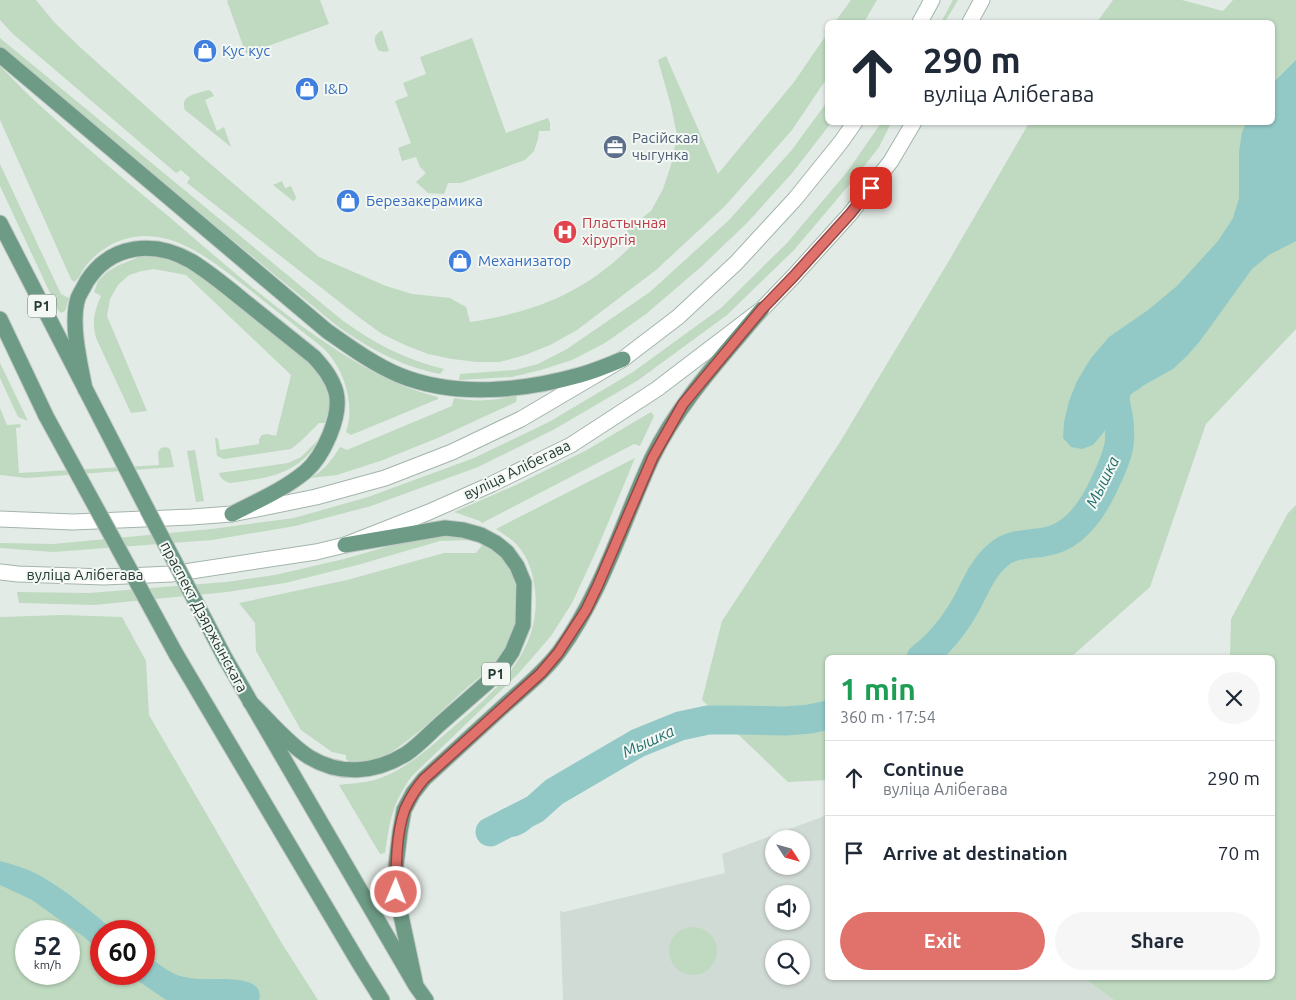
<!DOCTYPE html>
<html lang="en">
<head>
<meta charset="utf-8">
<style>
  body { margin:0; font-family:Ubuntu,sans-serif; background:#f6f6f7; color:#1f2937; height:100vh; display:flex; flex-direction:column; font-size:19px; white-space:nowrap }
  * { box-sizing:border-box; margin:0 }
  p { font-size:16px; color:#747a83 }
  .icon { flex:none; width:28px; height:28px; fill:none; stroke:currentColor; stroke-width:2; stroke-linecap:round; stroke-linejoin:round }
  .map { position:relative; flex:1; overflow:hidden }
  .panel { position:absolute; left:825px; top:655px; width:450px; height:325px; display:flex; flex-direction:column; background:#fff; border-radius:8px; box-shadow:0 1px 4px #0004 }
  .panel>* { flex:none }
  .hud { position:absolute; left:825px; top:20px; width:450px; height:105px; border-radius:8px; box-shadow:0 1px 4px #0004; background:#fff; color:#1f2937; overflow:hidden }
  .needle { width:32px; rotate:126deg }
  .tools { position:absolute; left:765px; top:830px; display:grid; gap:10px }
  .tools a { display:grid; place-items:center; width:45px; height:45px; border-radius:50%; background:#fff; box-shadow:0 1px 4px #0004; font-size:25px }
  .speed { position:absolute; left:15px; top:920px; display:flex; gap:10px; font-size:25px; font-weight:700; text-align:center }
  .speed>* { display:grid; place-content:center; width:65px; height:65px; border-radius:50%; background:#fff; box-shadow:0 1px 4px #0004; line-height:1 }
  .speed small { font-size:12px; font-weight:400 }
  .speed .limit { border:8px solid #d22; background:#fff; color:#111 }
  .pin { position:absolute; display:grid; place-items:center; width:42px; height:42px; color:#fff; margin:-21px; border-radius:10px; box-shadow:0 2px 8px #0006 }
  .me { position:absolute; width:55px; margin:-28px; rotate:1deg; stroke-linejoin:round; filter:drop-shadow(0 0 4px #0008) }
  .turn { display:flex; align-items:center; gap:18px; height:105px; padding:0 15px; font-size:22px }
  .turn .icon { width:65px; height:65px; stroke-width:2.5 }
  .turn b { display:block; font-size:35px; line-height:42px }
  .round { display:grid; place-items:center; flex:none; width:52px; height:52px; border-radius:26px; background:#f6f6f7 }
  .head { display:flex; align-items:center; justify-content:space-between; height:85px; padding:0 15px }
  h1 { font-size:30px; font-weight:600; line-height:38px; color:#1e9e55 }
  .button { display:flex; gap:10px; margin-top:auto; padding:10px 15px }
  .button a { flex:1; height:58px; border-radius:30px; background:#e1716b; color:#fff; font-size:20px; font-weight:600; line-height:58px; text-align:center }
  .button a+a { background:#f6f6f7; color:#1f2937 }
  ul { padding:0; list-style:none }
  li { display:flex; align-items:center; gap:15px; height:75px; padding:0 15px; border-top:1px solid #e0e1e3 }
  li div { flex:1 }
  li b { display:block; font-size:19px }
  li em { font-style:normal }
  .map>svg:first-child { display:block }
  .built { fill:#d1dbd5; fill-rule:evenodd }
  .green { fill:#bfdac1; fill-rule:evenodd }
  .water { fill:#92c9c7 }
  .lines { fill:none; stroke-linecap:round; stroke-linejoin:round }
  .river { stroke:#92c9c7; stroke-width:29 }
  .secondary-casing { stroke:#a3b5ab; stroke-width:17 }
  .primary-casing { stroke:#c2c8c5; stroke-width:17 }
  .secondary { stroke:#fff; stroke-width:15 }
  .primary { stroke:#6d9b86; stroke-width:15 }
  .primary-bridge-casing { stroke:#c2c8c5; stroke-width:17; stroke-linecap:butt }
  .primary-bridge { stroke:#6d9b86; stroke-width:15 }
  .route-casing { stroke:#924946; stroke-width:12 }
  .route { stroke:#e1716b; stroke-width:9 }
  .labels { text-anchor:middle; stroke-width:4; stroke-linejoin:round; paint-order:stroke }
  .shield { fill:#f3f8f5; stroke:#63736b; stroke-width:1 }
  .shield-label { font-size:14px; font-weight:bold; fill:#253a30 }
  .shop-label { font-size:15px; fill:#366cbe; stroke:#f3f8f5; text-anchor:start }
  .service-label { font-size:15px; fill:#4e5e75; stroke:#f3f8f5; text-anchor:start }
  .health-label { font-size:15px; fill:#be3a42; stroke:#f3f8f5; text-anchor:start }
  .street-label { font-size:15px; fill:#253a30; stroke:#f3f8f5 }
  .water-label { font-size:16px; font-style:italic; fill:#266f6d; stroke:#f3f8f5 }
</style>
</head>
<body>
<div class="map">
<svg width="1296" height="1000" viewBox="0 0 1296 1000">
  <rect width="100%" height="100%" fill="#e3ebe6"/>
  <path class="built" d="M827 815 828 978H1084L1114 1000H563L560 911 564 912 725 873 722 854ZM774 839H801V866H774ZM774 894H801V921H774ZM774 949H801V976H774Z"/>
  <path class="green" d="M0 0H36L54 22 81 48 199 154 319 257 386 286 412 294 450 298 466 307 470 322C536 312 587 292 634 243L627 230 651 211 663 189 671 165 677 135 671 106 658 60 666 56 718 174 794 82 827 34V78L792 130 725 206 656 270 577 330 550 345 525 355 500 362H477L452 359 428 354 405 345 382 334 360 318 187 183 190 178 181 170 176 173 13 34 0 20Z
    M229 0H320L329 24 246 54 227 1Z
    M851 0H877L864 22H835Z
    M953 0H958L945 22H941Z
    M1113 0H1182L1223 11 1233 0H1296V329L1206 424 1150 587 1071 657 828 658 827 780 788 782 702 700 722 621 840 442 947 264 1029 123 1272 122V22H1097Z
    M382 30 389 51 384 52 378 50C374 40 372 37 382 30Z
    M0 38 342 320C373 343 406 360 444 369L440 374C400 366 370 349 336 325L0 49Z
    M472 38 506 133 548 118 550 123V131H539L538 139 534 151 525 160 461 183H448L444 194 428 193 416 182 426 173 420 167 416 157 402 161 398 148 411 143 395 101 408 96 403 83 426 74 420 57Z
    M0 66C15 81 30 97 46 111 85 147 126 181 167 215 209 251 251 288 295 321 339 353 385 384 438 397V399L351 435 346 432C355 406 345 373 328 353 324 348 318 344 313 340 292 323 271 307 250 290 212 261 166 219 114 243 103 249 92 257 85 267 81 272 79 279 74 282L71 279 0 120Z
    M208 90 211 91 214 96 205 100 217 131 224 127 231 147 185 110C179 95 197 94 208 90Z
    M827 102 828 122 831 123 793 172 747 223 702 266 646 314 605 343 572 360 541 370 512 377 459 380 460 374 515 370 538 364 567 349 650 292 729 220 791 151Z
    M881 123H891L879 147 855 178 794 250 727 315 637 381 553 430 478 467 371 506 295 526 212 540 53 552 0 548V543L53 544 212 529 294 518 368 497 474 458 549 422 633 372 721 308 787 243 847 172Z
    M0 164 61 294 69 298 65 311 61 313 58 310 0 186Z
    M282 181 285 188 291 186 296 197 295 200 293 201 273 185Z
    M152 256C168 259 181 264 194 272L304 356 320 375 329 396V409L325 423H319L301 441 291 449 224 459 217 456 215 438H217L218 439 220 450 259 444V439L262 435 267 434 276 436 291 375 186 275 154 269 142 271 129 275 118 285 110 299 107 316 147 411 131 413 96 338C92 321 94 312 101 296L94 292 98 281 107 272 117 266 139 257Z
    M0 363 28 421 18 417 0 378Z
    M517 395 516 402 440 437 383 460 337 475 310 478C325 470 331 461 340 447L347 450 452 406 454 398C475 402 496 401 517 395Z
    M0 408 7 425 20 424 21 427 16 428 19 473 159 465 158 452 161 448 166 447 170 449 174 467 27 478 0 475Z
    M651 412 654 416 640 446 634 444 482 523 480 521 454 512 516 485 585 451Z
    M320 438C300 475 267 478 230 483 224 481 220 478 219 473L288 463 301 457Z
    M195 450 204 501 196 502 187 451Z
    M635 458 598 547 572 603 551 636 519 673 412 776C392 803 390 821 385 853L380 854 339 785C353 783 369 783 383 777 409 767 430 747 451 729 494 692 542 653 535 590 533 574 529 558 517 545 512 539 503 534 496 529Z
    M1296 505V1000H1114L1084 978H1272V658L1230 657 1231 619 1288 513Z
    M451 534 472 540 440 541 361 564 285 583 227 592 94 605 19 603 17 592 89 593 226 582 275 575 344 559 424 536Z
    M483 544C501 552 511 563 515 583 519 607 517 628 505 649 494 666 477 679 462 692 449 704 436 716 423 728 409 739 396 751 380 758 370 763 360 762 350 762L346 759V755L332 752 301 730 256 651 255 623 239 603 347 580 444 553H476Z
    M62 615 122 617 146 661 149 715 281 942 318 1000H0V617ZM26 931H69V974H26ZM101 931H144V974H101Z
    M669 951a24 24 0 1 1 48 0a24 24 0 1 1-48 0Z"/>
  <path class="water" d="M1296 60V241L1269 255 1252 269 1200 341 1187 356 1173 369 1137 389 1123 401 1110 418 1104 432 1093 445 1082 449 1071 447 1063 438 1064 422 1069 401 1077 381 1091 358 1109 337 1148 310 1177 286 1218 241 1233 218 1239 198V152L1242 132 1246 123 1272 122 1273 83Z
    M549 789 552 790 555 794 554 796C551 801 546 804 543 808 540 812 539 818 536 822 528 833 513 841 501 835L494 839 487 828 494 823C494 806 513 807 524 803 535 799 537 791 549 789Z
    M0 861C12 864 25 868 37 874 65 889 90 911 115 931H101V952L84 937 32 900 0 885Z
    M144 953C155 961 167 972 180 976 187 978 195 979 203 979 217 980 266 974 259 1000H166L128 974H144Z"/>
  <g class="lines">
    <path class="river" d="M921 658C942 642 957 622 969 599 977 583 984 567 998 555 1011 543 1028 545 1044 542 1072 538 1089 515 1101 491 1108 477 1116 461 1119 445 1120 438 1120 430 1119 422 1118 409 1110 394 1121 383 1124 380 1128 379 1131 377
      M490 832 535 809 554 792 619 754 638 743 680 726 708 720H733L786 721 810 719 828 715"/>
    <g class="secondary-casing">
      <path id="secondary" d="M920 22 932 0
        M970 22 982 0
        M0 519 73 522 191 517 232 514 316 497 385 478 452 452 521 419 623 359 678 317 736 263 795 199 841 142 855 122
        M0 572 18 574 104 577 171 574 316 552 345 545 429 512 492 484 571 445 657 389 762 309 793 277 850 214 891 161 914 122"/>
    </g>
    <g class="primary-casing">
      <path id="primary" d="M0 55 327 331C350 347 373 364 399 375 455 398 523 391 580 375 594 371 609 365 623 359
        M0 223 147 509
        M0 319 46 416
        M85 389C80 363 70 323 78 298 80 293 84 287 87 281 111 244 154 240 191 261 209 272 226 286 243 300 267 319 290 338 314 357 324 368 332 378 336 392 342 416 323 457 305 472 283 490 257 501 232 514
        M176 654 359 963 382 1000
        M225 658 416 986 426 1000
        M250 702C269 720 287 743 309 757 340 776 375 773 406 754 418 746 429 734 440 724 457 709 473 695 489 681L501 668 512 652 523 625 524 583 517 566 507 552 496 543 481 535 463 530 445 528 345 545
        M416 986 396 892V865L400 832 404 810 413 793 424 779C451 754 478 730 505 705 524 688 544 672 559 652 602 593 622 523 652 458 679 402 723 356 762 309"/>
    </g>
    <use href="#secondary" class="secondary"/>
    <use href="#primary" class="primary"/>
    <g class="primary-bridge-casing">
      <path id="primary-bridge" d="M46 416 176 654
        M147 509 225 658"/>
    </g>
    <use href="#primary-bridge" class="primary-bridge"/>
  </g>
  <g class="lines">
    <g class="route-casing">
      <path id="route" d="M396 892C396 866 396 833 405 809 410 798 416 788 424 779L541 673 558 653 586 610 598 585 653 457 683 404 762 309 793 277 850 214 871 188"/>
    </g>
    <use href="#route" class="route"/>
  </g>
  <defs>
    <g id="shop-disc" transform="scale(1.25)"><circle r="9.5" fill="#3f7fe0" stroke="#f3f8f5"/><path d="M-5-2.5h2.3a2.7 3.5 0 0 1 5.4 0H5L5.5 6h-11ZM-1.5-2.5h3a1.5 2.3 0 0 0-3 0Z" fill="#fff"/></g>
    <g id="office-disc" transform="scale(1.25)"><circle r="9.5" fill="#5c6f8a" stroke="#f3f8f5"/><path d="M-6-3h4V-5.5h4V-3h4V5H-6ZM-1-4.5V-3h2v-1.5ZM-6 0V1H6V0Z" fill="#fff"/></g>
    <g id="hospital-disc" transform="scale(1.25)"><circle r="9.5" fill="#e0444e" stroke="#f3f8f5"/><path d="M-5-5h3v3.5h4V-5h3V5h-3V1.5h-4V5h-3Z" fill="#fff"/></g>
  </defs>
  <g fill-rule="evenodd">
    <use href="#shop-disc" x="205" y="51"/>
    <use href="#shop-disc" x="307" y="89"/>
    <use href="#office-disc" x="615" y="147"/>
    <use href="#shop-disc" x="348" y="201"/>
    <use href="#hospital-disc" x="565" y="232"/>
    <use href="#shop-disc" x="460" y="261"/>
  </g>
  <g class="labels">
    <g class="shield">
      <rect x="28" y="294.5" width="28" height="23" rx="4"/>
      <rect x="482" y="662.5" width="28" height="23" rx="4"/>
    </g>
    <g class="shield-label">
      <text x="42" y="311">Р1</text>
      <text x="496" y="679">Р1</text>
    </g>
    <g class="shop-label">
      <text x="222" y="56">Кус кус</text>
      <text x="324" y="94">I&amp;D</text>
      <text x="366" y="206">Березакерамика</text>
      <text x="478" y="266">Механизатор</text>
    </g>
    <g class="service-label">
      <text x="632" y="143">Расійская<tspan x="632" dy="17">чыгунка</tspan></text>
    </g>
    <g class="health-label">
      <text x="582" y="228">Пластычная<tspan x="582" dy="17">хірургія</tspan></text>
    </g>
    <g class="street-label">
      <text transform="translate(517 470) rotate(-26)" y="5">вуліца Алібегава</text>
      <text x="85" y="580">вуліца Алібегава</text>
      <text transform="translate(204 617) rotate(62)" y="5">праспект Дзяржынскага</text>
    </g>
    <g class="water-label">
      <text transform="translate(1102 482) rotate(-64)" y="6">Мышка</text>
      <text transform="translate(648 741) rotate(-25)" y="6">Мышка</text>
    </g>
  </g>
</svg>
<div class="tools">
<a><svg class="needle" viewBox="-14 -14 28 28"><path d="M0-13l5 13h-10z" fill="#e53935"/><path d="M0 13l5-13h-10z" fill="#747a83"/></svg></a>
<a><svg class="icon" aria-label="sound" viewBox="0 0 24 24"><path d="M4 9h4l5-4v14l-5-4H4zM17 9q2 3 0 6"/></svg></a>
<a><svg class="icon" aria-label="search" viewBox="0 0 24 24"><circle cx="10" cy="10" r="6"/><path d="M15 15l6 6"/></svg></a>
</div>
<div class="speed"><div>52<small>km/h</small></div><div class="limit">60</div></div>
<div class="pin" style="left:871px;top:188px;background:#d93025"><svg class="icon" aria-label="arrive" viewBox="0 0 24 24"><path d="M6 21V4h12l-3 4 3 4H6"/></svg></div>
<svg class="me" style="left:396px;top:892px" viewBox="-20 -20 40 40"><circle r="17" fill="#e1716b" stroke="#fff" stroke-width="3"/><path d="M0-11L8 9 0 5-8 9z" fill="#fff"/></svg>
<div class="hud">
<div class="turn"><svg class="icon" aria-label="ahead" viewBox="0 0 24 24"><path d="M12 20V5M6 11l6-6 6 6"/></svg><div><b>290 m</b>вуліца Алібегава</div></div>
</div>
<section class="panel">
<div class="head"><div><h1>1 min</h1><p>360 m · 17:54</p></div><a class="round"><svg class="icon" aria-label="close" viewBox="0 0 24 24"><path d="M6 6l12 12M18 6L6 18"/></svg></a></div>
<ul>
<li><svg class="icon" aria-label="ahead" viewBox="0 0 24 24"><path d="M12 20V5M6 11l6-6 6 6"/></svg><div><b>Continue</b><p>вуліца Алібегава</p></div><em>290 m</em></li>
<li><svg class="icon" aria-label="arrive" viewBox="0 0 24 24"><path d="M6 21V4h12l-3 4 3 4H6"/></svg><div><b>Arrive at destination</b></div><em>70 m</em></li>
</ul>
<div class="button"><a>Exit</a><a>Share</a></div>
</section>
</div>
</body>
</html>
